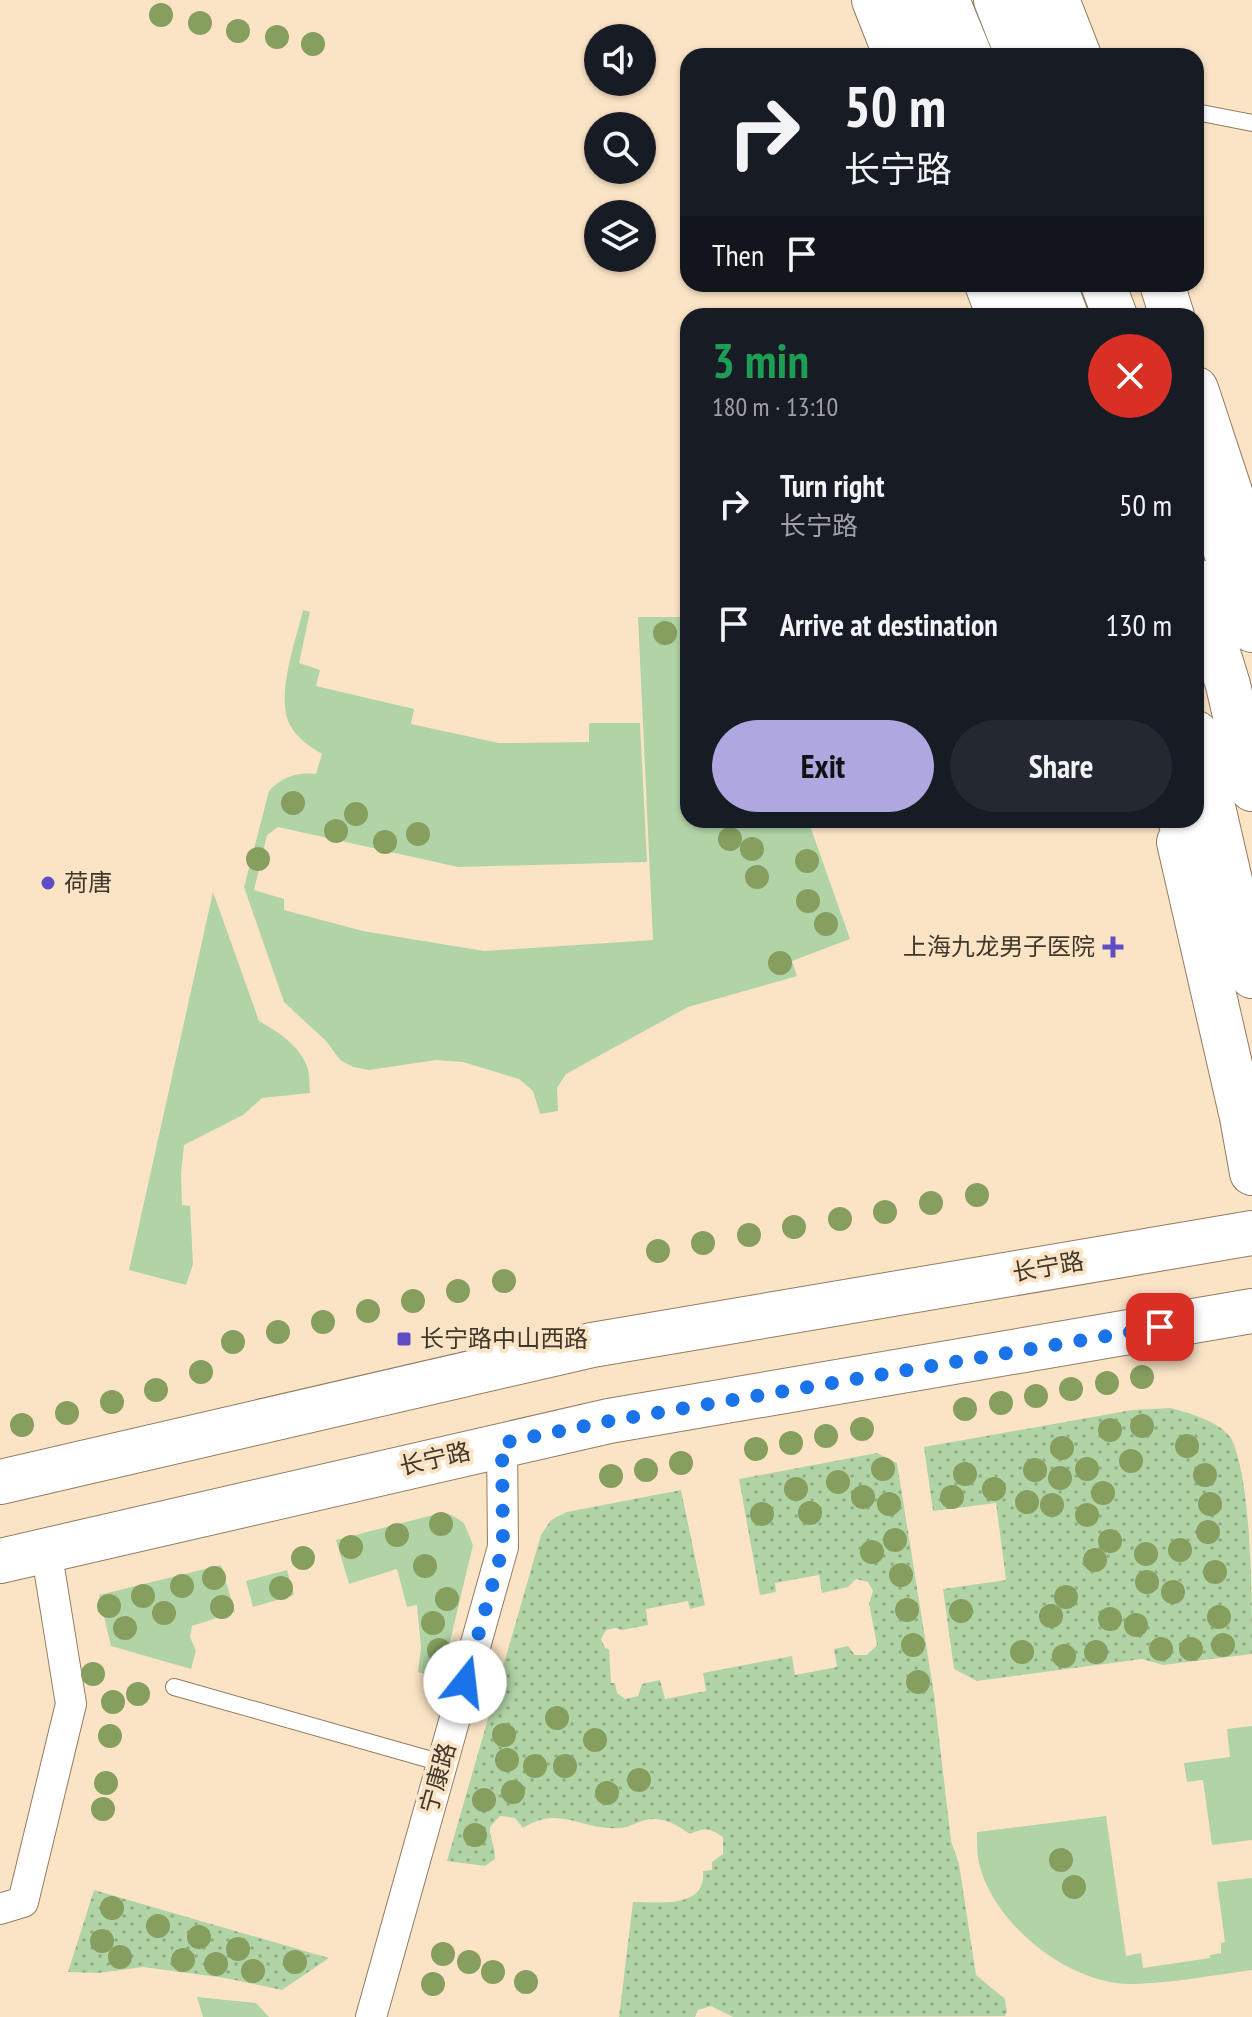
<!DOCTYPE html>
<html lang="en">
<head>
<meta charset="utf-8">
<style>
  body { margin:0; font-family:"PT Sans Narrow","Noto Sans SC",sans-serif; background:#242831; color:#f1f3f6; height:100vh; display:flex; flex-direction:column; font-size:30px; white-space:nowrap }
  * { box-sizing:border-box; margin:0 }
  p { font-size:26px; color:#9ea1a6 }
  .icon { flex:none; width:44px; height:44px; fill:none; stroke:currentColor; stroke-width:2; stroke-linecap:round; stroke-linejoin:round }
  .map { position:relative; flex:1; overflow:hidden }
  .side { position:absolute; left:680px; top:308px; width:524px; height:520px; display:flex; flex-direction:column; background:#171b24; border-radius:24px; box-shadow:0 2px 6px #0004 }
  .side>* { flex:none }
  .guide { position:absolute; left:680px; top:48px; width:524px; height:244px; border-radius:24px; box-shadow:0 2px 6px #0004; background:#171b24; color:#f1f3f6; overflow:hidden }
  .fabs { position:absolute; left:584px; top:24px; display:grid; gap:16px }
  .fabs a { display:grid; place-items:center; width:72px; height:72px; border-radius:50%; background:#171b24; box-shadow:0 2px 6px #0004; font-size:40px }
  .pin { position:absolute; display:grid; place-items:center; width:68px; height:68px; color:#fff; margin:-34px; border-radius:16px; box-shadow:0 4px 12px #0006 }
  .me { position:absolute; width:88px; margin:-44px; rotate:16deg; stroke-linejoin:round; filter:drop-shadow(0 0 6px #0008) }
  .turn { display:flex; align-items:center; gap:28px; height:168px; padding:0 32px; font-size:36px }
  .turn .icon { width:104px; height:104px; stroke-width:2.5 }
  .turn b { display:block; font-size:56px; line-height:68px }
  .then { display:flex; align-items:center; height:76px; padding:0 32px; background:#0003; gap:16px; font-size:30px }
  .round { display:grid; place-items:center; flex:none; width:84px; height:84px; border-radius:42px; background:#242831 }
  .summary { display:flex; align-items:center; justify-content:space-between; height:136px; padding:0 32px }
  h1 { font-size:48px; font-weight:700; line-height:60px; color:#1e9e55 }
  .action { display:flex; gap:16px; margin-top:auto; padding:16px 32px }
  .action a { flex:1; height:92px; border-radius:48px; background:#afa8e0; color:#111; font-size:32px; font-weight:700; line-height:92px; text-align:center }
  .action a+a { background:#242831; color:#f1f3f6 }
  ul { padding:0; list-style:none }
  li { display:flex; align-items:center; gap:24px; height:120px; padding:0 32px }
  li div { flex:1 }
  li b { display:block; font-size:30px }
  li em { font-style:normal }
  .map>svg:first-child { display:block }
  .grass { fill:#b1d4a7 }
  .park { fill:url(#park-dots) }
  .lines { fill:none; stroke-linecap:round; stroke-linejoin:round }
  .lane-casing { stroke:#917c61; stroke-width:18 }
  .street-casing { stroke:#917c61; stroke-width:32 }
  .primary-casing { stroke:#917c61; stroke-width:46 }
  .highway-casing { stroke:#917c61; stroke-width:46 }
  .lane { stroke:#fff; stroke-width:16 }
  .street { stroke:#fff; stroke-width:30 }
  .primary { stroke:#fff; stroke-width:44 }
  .highway { stroke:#fff; stroke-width:44 }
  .tree { fill:#869e5e }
  .route { stroke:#1a73e8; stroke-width:14; stroke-dasharray:0 25.2 }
  .poi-dot { fill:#5e4dc5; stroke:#fbe4c6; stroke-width:3 }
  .labels { text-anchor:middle; stroke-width:8; stroke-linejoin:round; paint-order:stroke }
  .poi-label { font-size:24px; fill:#40372b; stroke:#fbe4c6; text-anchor:start }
  .street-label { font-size:24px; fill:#40372b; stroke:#fbe4c6 }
</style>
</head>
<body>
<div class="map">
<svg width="1252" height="2017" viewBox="0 0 1252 2017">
  <defs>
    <pattern id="park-dots" width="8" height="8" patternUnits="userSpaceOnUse" patternTransform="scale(2)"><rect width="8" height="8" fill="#b1d4a7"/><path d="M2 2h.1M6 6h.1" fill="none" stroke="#91ad88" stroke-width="1.8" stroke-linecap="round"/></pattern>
  </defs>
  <rect width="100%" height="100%" fill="#fbe4c6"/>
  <path class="grass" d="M303 610 310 612 299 663 320 670 316 686 414 709 411 724 499 743 589 742V723H640L647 862 458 867 278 827 267 835 254 890 284 899V910L363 931 484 951 653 940 638 617H688V820H808L850 939 792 961 797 976 688 1007 566 1074 557 1088 558 1111 540 1114 533 1091 519 1079 463 1062 436 1060 369 1070 353 1067 340 1060 326 1041 284 1002 244 887 269 791C283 776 297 772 316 774L322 754C310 747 297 738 290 725 275 696 296 641 303 610Z
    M213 892 259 1021C278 1032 299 1045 307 1066 310 1074 309 1085 310 1093L262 1098 243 1115 184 1145 181 1173 182 1205 190 1206 193 1264 186 1285 129 1270Z
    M441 1513 452 1515 464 1523 473 1545 441 1679 418 1672 421 1648 417 1605 407 1607 397 1569 349 1584 336 1540Z
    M221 1565 235 1612 192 1626 190 1637 196 1651 191 1669 111 1646 99 1595Z
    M287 1570 294 1595 253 1607 246 1581Z
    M1252 1726V1840L1212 1845 1203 1780 1187 1782 1184 1763 1230 1757 1227 1729Z
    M1106 1816 1126 1956 1141 1953 1143 1968 1210 1958V1955L1221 1953V1943L1225 1942 1217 1882 1252 1878V1970C1214 1975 1174 1983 1135 1984 1072 1987 993 1925 979 1863 977 1854 977 1842 977 1832Z
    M197 1997 256 2003 269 2017H203Z"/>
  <path class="park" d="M1171 1408C1191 1414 1217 1420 1231 1438 1252 1480 1252 1600 1252 1654L1163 1665 1142 1659 977 1681 954 1669 943 1589 1006 1580 996 1503 933 1511 924 1447 1132 1410Z
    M877 1453 897 1463 934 1694 951 1841 959 1864 976 1975 1005 1999 1007 2011 1005 2016 733 2017 711 2006 698 2010 695 2017H619L633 1902C658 1902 707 1909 703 1871L712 1870V1862L723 1854V1837C710 1828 704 1827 690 1834 679 1827 670 1820 656 1819 642 1818 632 1827 620 1828 581 1831 560 1804 523 1828L515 1818 500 1816 490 1827C490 1840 495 1845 495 1859L485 1866 447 1861 541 1535 551 1520 567 1512 681 1490 705 1605 690 1609 688 1601 646 1609 648 1625 622 1630 616 1628 606 1630 601 1639 605 1648 609 1649 611 1683H615L617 1693 625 1699 638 1696 642 1684 660 1680 665 1699 706 1691 703 1673 792 1656 795 1675 837 1667 834 1649 848 1646 855 1655H867L877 1645 869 1603 873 1591 868 1582 856 1579 848 1587 822 1593 819 1575 775 1583 776 1592 760 1595 739 1479Z
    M94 1890 329 1958 282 1990 225 1978 143 1967 98 1973 68 1972Z"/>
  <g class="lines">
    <g class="lane-casing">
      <path id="lane" d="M1196 112 1252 123
        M174 1687 442 1763"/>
    </g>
    <g class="street-casing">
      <path id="street" d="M0 1909 23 1902 71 1704 46 1549
        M371 2017 503 1547 502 1443"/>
    </g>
    <g class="primary-casing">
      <path id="primary" d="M906 0 930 56
        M1028 0 1051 56
        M1016 284 1025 316
        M1196 462 1252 630
        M1179 842 1242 1117 1252 1173
        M0 1482 592 1345 1252 1233
        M0 1561 609 1421 1252 1311"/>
    </g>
    <g class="highway-casing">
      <path id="highway" d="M874 0 896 56
        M947 0 970 56
        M996 0 1018 56
        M1057 0 1079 56
        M987 284 999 316
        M1054 284 1066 316
        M1103 284 1115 316
        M1162 284 1172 316
        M1196 389 1232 498 1252 598
        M1196 581 1228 685 1252 789
        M1196 733 1252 976
        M1180 820 1215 898"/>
    </g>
    <use href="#lane" class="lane"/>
    <use href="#street" class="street"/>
    <use href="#primary" class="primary"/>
    <use href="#highway" class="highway"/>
  </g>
  <g class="tree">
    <circle cx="161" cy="15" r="12"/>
    <circle cx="200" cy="23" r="12"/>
    <circle cx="238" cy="31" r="12"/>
    <circle cx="277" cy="37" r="12"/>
    <circle cx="313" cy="44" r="12"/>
    <circle cx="665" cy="633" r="12"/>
    <circle cx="293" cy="803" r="12"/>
    <circle cx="356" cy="814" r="12"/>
    <circle cx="336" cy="831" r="12"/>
    <circle cx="418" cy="834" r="12"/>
    <circle cx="730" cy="839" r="12"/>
    <circle cx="385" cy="842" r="12"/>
    <circle cx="752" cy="849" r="12"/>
    <circle cx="258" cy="859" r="12"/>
    <circle cx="807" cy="861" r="12"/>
    <circle cx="757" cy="877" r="12"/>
    <circle cx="808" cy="901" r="12"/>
    <circle cx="826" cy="924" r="12"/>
    <circle cx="780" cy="963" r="12"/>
    <circle cx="977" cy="1195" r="12"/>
    <circle cx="931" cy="1203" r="12"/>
    <circle cx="885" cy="1212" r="12"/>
    <circle cx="840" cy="1219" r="12"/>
    <circle cx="794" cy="1227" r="12"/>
    <circle cx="749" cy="1235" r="12"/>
    <circle cx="703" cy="1243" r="12"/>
    <circle cx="658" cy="1251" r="12"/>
    <circle cx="504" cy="1281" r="12"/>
    <circle cx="458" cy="1291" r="12"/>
    <circle cx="413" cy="1301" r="12"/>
    <circle cx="368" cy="1311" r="12"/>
    <circle cx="323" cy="1322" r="12"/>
    <circle cx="278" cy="1332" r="12"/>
    <circle cx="233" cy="1342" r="12"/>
    <circle cx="201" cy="1372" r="12"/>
    <circle cx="1142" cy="1377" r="12"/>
    <circle cx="1107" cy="1383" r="12"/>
    <circle cx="1071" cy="1389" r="12"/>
    <circle cx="156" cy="1390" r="12"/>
    <circle cx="1036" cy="1396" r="12"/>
    <circle cx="112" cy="1402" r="12"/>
    <circle cx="1001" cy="1403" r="12"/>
    <circle cx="965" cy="1409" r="12"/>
    <circle cx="67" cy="1413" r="12"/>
    <circle cx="22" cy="1425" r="12"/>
    <circle cx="1142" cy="1426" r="12"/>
    <circle cx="862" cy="1429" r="12"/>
    <circle cx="1110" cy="1430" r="12"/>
    <circle cx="826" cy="1436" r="12"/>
    <circle cx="791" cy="1443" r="12"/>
    <circle cx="1187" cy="1446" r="12"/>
    <circle cx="1062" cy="1448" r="12"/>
    <circle cx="756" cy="1449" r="12"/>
    <circle cx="1131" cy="1461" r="12"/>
    <circle cx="681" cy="1463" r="12"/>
    <circle cx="883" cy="1469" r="12"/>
    <circle cx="1087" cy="1469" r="12"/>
    <circle cx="646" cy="1470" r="12"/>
    <circle cx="1035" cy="1470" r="12"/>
    <circle cx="965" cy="1474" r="12"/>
    <circle cx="1205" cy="1475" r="12"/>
    <circle cx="611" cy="1476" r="12"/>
    <circle cx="1060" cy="1478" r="12"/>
    <circle cx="838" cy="1482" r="12"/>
    <circle cx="796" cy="1489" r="12"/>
    <circle cx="994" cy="1489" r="12"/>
    <circle cx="1103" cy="1493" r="12"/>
    <circle cx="863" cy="1497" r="12"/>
    <circle cx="952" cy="1497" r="12"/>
    <circle cx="1027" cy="1502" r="12"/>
    <circle cx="889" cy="1504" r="12"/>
    <circle cx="1210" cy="1504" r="12"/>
    <circle cx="1052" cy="1505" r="12"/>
    <circle cx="810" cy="1513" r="12"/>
    <circle cx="762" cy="1514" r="12"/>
    <circle cx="1087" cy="1515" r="12"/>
    <circle cx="441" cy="1524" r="12"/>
    <circle cx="1208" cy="1532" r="12"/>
    <circle cx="397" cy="1535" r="12"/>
    <circle cx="895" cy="1540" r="12"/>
    <circle cx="1110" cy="1541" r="12"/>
    <circle cx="351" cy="1547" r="12"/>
    <circle cx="1180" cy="1550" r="12"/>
    <circle cx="872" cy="1552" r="12"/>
    <circle cx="1146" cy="1554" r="12"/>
    <circle cx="303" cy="1558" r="12"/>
    <circle cx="1095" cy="1560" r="12"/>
    <circle cx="425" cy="1566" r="12"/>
    <circle cx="1215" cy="1572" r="12"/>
    <circle cx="901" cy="1575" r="12"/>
    <circle cx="214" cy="1578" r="12"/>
    <circle cx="1147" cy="1582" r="12"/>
    <circle cx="182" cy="1586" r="12"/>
    <circle cx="281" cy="1588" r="12"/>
    <circle cx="1173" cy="1592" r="12"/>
    <circle cx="143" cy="1596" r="12"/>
    <circle cx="1066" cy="1597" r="12"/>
    <circle cx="447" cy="1599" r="12"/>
    <circle cx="109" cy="1606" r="12"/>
    <circle cx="222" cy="1607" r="12"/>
    <circle cx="907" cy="1610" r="12"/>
    <circle cx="961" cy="1611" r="12"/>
    <circle cx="164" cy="1613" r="12"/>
    <circle cx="1051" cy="1616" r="12"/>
    <circle cx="1219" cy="1617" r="12"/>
    <circle cx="1110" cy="1619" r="12"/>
    <circle cx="433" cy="1623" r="12"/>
    <circle cx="1136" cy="1625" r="12"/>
    <circle cx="125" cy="1628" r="12"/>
    <circle cx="913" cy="1645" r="12"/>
    <circle cx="1223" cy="1645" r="12"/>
    <circle cx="1161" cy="1649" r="12"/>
    <circle cx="1191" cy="1649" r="12"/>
    <circle cx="439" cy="1650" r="12"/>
    <circle cx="1022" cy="1652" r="12"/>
    <circle cx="1096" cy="1652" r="12"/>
    <circle cx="1064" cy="1656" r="12"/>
    <circle cx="93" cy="1674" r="12"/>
    <circle cx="918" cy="1682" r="12"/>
    <circle cx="138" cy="1694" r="12"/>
    <circle cx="113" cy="1702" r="12"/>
    <circle cx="557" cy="1718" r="12"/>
    <circle cx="504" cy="1735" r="12"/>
    <circle cx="110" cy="1736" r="12"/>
    <circle cx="595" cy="1740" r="12"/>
    <circle cx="507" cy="1760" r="12"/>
    <circle cx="535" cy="1766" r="12"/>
    <circle cx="565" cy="1766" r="12"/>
    <circle cx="639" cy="1780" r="12"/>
    <circle cx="106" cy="1783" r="12"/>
    <circle cx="513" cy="1792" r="12"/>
    <circle cx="607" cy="1793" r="12"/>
    <circle cx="484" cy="1800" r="12"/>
    <circle cx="103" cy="1809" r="12"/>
    <circle cx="475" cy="1835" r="12"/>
    <circle cx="1061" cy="1860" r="12"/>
    <circle cx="1074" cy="1887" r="12"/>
    <circle cx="112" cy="1908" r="12"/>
    <circle cx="158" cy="1926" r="12"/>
    <circle cx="199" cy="1937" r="12"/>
    <circle cx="102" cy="1941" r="12"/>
    <circle cx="238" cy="1949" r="12"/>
    <circle cx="443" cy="1954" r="12"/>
    <circle cx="120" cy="1957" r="12"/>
    <circle cx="183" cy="1960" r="12"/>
    <circle cx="295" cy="1962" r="12"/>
    <circle cx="469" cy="1962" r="12"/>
    <circle cx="216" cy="1964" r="12"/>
    <circle cx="253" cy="1971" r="12"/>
    <circle cx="493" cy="1972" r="12"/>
    <circle cx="526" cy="1982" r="12"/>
    <circle cx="433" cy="1984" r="12"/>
  </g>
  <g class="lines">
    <path class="route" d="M465 1682 503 1547 502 1443 609 1421 1160 1327"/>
  </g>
  <g class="poi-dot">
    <circle cx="48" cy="883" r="8"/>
    <path d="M1109 935h8v8h8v8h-8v8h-8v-8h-8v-8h8z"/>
    <rect x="396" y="1331" width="16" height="16" rx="4"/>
  </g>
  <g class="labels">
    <g class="poi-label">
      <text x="64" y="891">荷唐</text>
      <text x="1095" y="955" text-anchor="end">上海九龙男子医院</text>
      <text x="420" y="1347">长宁路中山西路</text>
    </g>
    <g class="street-label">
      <text transform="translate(1048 1267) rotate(-10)" y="8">长宁路</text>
      <text transform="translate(435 1459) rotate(-13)" y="8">长宁路</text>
      <text transform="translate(438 1778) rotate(-74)" y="8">宁康路</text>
    </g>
  </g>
</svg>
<div class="fabs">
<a><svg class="icon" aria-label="sound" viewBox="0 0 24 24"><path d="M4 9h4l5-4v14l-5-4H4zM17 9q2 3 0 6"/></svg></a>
<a><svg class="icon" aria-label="search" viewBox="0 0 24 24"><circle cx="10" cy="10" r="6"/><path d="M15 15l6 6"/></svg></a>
<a><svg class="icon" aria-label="layers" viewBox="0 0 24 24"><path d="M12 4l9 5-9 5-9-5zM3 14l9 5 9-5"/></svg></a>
</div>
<div class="pin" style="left:1160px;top:1327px;background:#d93025"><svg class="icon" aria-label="arrive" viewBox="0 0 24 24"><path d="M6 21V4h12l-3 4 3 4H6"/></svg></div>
<svg class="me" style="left:465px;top:1682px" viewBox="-20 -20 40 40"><circle r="19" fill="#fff"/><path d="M0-13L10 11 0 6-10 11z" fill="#1a73e8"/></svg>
<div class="guide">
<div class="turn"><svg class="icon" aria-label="right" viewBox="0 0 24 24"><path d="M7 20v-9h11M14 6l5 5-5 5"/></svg><div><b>50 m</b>长宁路</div></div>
<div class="then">Then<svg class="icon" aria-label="arrive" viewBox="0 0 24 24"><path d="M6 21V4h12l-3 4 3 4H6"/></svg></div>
</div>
<section class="side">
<div class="summary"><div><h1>3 min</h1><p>180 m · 13:10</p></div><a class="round" style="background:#d93025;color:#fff"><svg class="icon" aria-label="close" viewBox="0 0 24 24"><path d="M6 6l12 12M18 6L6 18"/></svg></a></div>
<ul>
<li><svg class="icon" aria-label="right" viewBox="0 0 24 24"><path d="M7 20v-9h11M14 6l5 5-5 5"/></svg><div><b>Turn right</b><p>长宁路</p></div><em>50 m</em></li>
<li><svg class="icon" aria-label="arrive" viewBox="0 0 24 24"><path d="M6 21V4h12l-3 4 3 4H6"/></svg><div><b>Arrive at destination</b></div><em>130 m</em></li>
</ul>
<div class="action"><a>Exit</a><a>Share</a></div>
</section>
</div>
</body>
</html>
